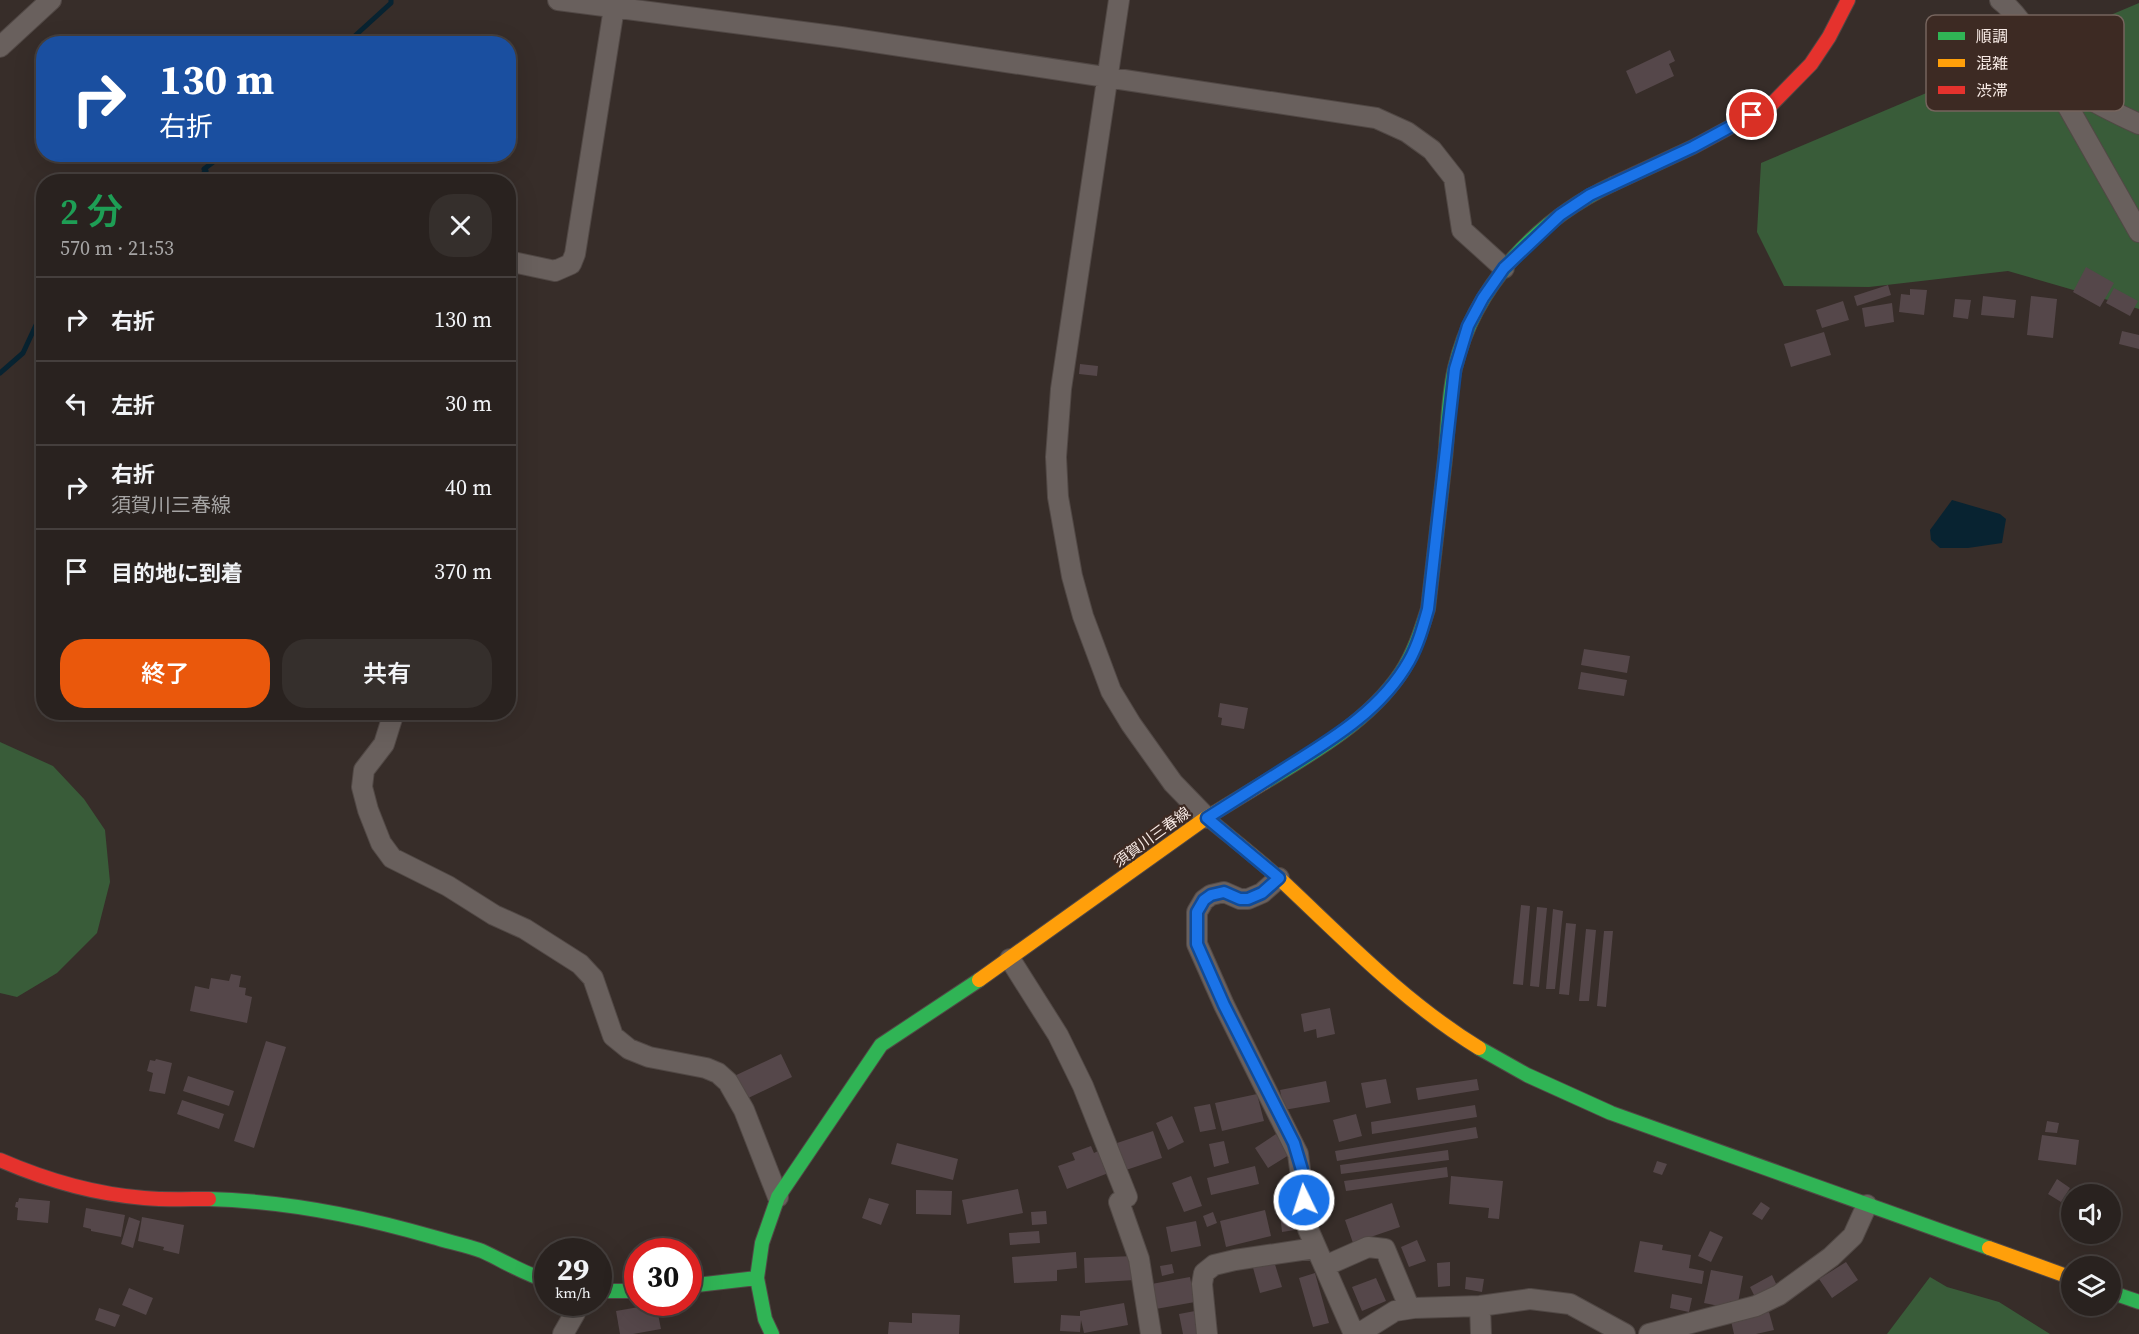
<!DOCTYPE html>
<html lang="ja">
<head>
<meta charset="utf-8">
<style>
  body { margin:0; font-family:"Source Serif 4","Noto Sans JP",serif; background:#352f2c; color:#f1f3f6; height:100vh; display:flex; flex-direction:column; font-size:22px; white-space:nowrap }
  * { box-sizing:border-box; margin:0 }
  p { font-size:20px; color:#a5a4a4 }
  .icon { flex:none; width:33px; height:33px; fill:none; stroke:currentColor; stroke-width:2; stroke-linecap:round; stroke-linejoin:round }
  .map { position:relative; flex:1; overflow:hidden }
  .side { position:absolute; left:36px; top:174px; width:480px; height:546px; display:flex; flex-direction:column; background:#29221f; border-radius:24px; box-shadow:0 6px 24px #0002,0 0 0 2px #453f3d }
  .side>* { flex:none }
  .hud { position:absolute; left:36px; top:36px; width:480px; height:126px; border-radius:24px; box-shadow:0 6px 24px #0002,0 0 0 2px #453f3d; background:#1a4fa0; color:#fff; overflow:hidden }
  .buttons { position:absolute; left:2061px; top:1184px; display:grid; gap:12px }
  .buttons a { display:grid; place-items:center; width:60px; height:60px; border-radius:50%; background:#29221f; box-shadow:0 6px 24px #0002,0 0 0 2px #453f3d; font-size:30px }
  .speed { position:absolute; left:534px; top:1238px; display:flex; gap:12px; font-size:30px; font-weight:700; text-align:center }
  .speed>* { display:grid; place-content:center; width:78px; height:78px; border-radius:50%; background:#29221f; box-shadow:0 6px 24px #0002,0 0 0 2px #453f3d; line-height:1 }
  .speed small { font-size:15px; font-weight:400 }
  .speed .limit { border:9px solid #d22; background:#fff; color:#111 }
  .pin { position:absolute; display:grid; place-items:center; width:51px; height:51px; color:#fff; margin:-26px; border:3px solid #fff; border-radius:50%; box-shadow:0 2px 6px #0007 }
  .me { position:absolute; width:66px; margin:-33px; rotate:356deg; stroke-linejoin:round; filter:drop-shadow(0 0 4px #0008) }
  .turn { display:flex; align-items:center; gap:21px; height:126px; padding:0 24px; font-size:27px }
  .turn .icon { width:78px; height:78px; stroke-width:2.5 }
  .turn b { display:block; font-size:42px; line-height:51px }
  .round { display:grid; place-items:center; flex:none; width:63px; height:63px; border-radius:24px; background:#352f2c }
  .headline { display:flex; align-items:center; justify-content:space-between; height:102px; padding:0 24px }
  h1 { font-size:36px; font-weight:600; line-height:45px; color:#1e9e55 }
  .primary-button { display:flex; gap:12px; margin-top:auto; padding:12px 24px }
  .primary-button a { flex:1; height:69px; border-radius:24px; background:#ea580c; color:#fff; font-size:24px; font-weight:600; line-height:69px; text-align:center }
  .primary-button a+a { background:#352f2c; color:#f1f3f6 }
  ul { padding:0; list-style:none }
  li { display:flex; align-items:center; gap:18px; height:84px; padding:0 24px; border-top:2px solid #453f3d }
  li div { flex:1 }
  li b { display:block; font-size:22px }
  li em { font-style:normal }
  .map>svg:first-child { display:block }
  .forest { fill:#395c39 }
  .water { fill:#082331 }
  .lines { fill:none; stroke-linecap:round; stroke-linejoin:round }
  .stream { stroke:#082331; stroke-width:5 }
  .building { fill:#55474a }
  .street-casing { stroke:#514845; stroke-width:22 }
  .fast-casing { stroke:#514845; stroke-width:16 }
  .slow-casing { stroke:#514845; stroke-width:16 }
  .jam-casing { stroke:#514845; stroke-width:16 }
  .street { stroke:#69605d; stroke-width:20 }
  .fast { stroke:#30b455; stroke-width:14 }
  .slow { stroke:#ff9f0a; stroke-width:14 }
  .jam { stroke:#e5322d; stroke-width:14 }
  .route-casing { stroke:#114b97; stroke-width:15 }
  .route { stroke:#1a73e8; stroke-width:10 }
  .labels { text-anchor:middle; stroke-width:4.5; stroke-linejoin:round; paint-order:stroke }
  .street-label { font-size:15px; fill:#f7eae5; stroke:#3d2a23 }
  .key { fill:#3d2a23; stroke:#75645d; stroke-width:1.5 }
  .key-label { font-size:16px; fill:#f7eae5 }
</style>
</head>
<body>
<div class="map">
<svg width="2139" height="1334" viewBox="0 0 2139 1334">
  <rect width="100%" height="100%" fill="#372d29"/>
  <path class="forest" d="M2139 3V309L2008 271 1869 287 1784 286 1757 232 1761 163Z
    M0 742 53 766 84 799 105 830 110 882 97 933 57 973 17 997 0 993Z
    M1930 1277 1947 1287 1999 1302 2050 1334H1887Z"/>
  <path class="water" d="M1952 500 2000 514 2006 519 2002 543 1968 548H1940L1931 540 1930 530Z"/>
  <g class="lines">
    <path class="stream" d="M346 44 391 3V0
      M194 182 206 171 204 169 224 154
      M0 373 23 353 36 325 44 318"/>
  </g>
  <path class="building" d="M1670 50 1675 61 1669 64 1674 76 1636 94 1626 71Z
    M2086 267 2114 283 2100 307 2073 292Z
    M1888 285 1891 295 1857 306 1854 296Z
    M2114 288 2138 301 2130 316 2106 303Z
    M1910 289 1927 290 1924 315 1899 312 1901 294 1910 295Z
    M1983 296 2016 300 2014 318 1981 315Z
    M2031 296 2057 299 2053 338 2027 335Z
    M1955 299 1971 300 1968 319 1953 317Z
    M1843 301 1849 320 1822 328 1816 310Z
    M1892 303 1894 322 1865 327 1862 308Z
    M2122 331 2139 335V349L2119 344Z
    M1824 332 1831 355 1791 367 1784 344Z
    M1080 364 1098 366 1097 376 1079 374Z
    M1584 649 1630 656 1627 673 1581 665Z
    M1581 672 1627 680 1624 696 1578 689Z
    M1220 703 1248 708 1244 729 1221 725 1222 718 1218 717Z
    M1521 905 1530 906 1523 985 1513 984Z
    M1537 907 1547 908 1539 987 1530 986Z
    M1553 909 1563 911 1555 989H1546Z
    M1566 923 1576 924 1569 995 1559 994Z
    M1586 929 1596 930 1589 1001H1579Z
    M1604 931H1613L1606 1007 1597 1006Z
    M231 974 241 976 239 987 246 988 245 995 252 997 247 1023 190 1011 195 986 209 989 211 978 229 981Z
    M1330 1008 1335 1034 1317 1038 1316 1029 1304 1032 1301 1014Z
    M266 1041 286 1047 254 1148 234 1141Z
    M781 1054 792 1077 742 1101 730 1078Z
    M156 1059 172 1063 165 1094 149 1091 153 1073 147 1071 150 1060 155 1061Z
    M188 1076 234 1091 229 1106 183 1091Z
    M1386 1079 1391 1103 1366 1108 1361 1083Z
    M1477 1079 1479 1090 1418 1100 1416 1088Z
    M1326 1081 1330 1102 1284 1110 1280 1090Z
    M1257 1094 1264 1121 1222 1131 1215 1103Z
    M182 1100 224 1114 219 1129 177 1114Z
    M1210 1104 1216 1129 1200 1132 1194 1107Z
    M1475 1105 1477 1117 1372 1134 1371 1122Z
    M1356 1114 1362 1136 1339 1142 1333 1120Z
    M1172 1116 1184 1142 1168 1150 1156 1123Z
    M2047 1121 2059 1123 2057 1133 2045 1132Z
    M1476 1127 1478 1138 1337 1161 1335 1151Z
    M1153 1131 1162 1158 1126 1170 1117 1143Z
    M1276 1134 1289 1155 1268 1168 1255 1148Z
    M2042 1135 2079 1140 2076 1165 2038 1160Z
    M1224 1141 1229 1163 1214 1167 1209 1144Z
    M897 1143 958 1159 953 1180 891 1164Z
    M1091 1146 1094 1153 1102 1149 1111 1172 1067 1189 1058 1166 1075 1160 1072 1153Z
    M1448 1150 1449 1160 1341 1174 1340 1165Z
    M1657 1161 1667 1164 1662 1175 1653 1172Z
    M1255 1166 1259 1184 1211 1195 1207 1178Z
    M1447 1167 1448 1177 1346 1191 1344 1181Z
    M1191 1176 1202 1206 1184 1212 1172 1183Z
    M1451 1176 1503 1181 1499 1219 1488 1218 1489 1208 1449 1204Z
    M2057 1179 2070 1188 2061 1202 2048 1194Z
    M1018 1189 1023 1213 967 1224 962 1200Z
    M916 1190 952 1191 951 1215 916 1214Z
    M1291 1192 1295 1230 1282 1232 1278 1194Z
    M19 1198 50 1201 48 1223 17 1220 18 1208 15 1207 16 1202H18Z
    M869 1198 889 1204 881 1225 862 1218Z
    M1761 1202 1770 1208 1762 1220 1752 1214Z
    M1392 1203 1400 1227 1353 1243 1345 1220Z
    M86 1208 125 1215 121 1237 91 1231V1229L83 1227Z
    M1265 1210 1271 1236 1226 1247 1220 1221Z
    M1046 1211 1047 1224 1032 1225 1031 1212Z
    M1213 1212 1217 1223 1207 1227 1203 1216Z
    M129 1217 140 1221 133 1248 121 1244Z
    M142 1217 184 1225 179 1254 163 1250 164 1247 138 1241Z
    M1196 1221 1201 1246 1171 1252 1166 1227Z
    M1039 1231 1040 1243 1010 1245 1009 1233Z
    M1710 1231 1723 1237 1711 1262 1698 1256Z
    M1417 1240 1426 1261 1409 1267 1401 1247Z
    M1640 1241 1663 1245 1662 1250 1691 1255 1689 1268 1704 1271 1702 1284 1634 1272Z
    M1076 1252 1077 1268 1057 1270V1281L1014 1283 1012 1257Z
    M1134 1256 1135 1280 1085 1283 1084 1258Z
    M1273 1258 1282 1287 1260 1293 1252 1264Z
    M1450 1262V1286L1438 1287 1437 1263Z
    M1846 1262 1858 1280 1832 1298 1819 1279Z
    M1172 1264 1174 1273 1162 1276 1160 1266Z
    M1711 1270 1743 1276 1738 1303 1730 1301 1729 1308 1704 1303Z
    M1315 1273 1329 1323 1313 1327 1299 1278Z
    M1772 1275 1778 1288 1756 1299 1750 1287Z
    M1190 1277 1195 1302 1150 1310 1146 1285Z
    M1466 1277 1484 1279 1482 1292 1465 1289Z
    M1376 1278 1386 1301 1362 1311 1352 1287Z
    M129 1288 153 1298 146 1315 122 1305Z
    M1672 1294 1692 1298 1689 1312 1670 1308Z
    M1124 1303 1128 1325 1084 1333 1081 1320 1080 1332 1060 1331 1061 1315 1080 1316V1311Z
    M656 1304 661 1329 633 1334H620L616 1311Z
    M99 1308 120 1315 115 1327 95 1320Z
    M1195 1311 1199 1334H1183L1179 1314Z
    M1769 1312 1774 1330 1756 1334H1734L1731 1321Z
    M912 1313 960 1315 959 1334H888L889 1322 912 1323Z"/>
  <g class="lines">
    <g class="street-casing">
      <path id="street" d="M558 0 841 37 1376 118 1407 132 1432 150 1454 178 1462 230 1504 268
        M1119 0 1061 389 1056 457 1058 497 1072 576 1083 616 1111 691 1131 724 1173 783 1207 818
        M2000 0C2022 17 2032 41 2047 63 2067 91 2109 110 2139 124
        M0 47 51 0
        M2065 81 2064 89 2067 105 2139 232
        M508 261 555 271 571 264 575 254 614 8
        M394 712 384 744 364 770 362 787 368 810 381 843 392 858 448 886 494 915 525 929 580 964 593 978 613 1036 629 1049 649 1057 706 1068 718 1073 728 1082 744 1110 778 1197
        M1279 878 1262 893 1248 899H1240L1224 892 1211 895 1204 900 1197 912V944L1224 1005 1298 1154 1308 1229 1354 1334
        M1010 959 1058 1035 1083 1086 1127 1197
        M1119 1202 1139 1259 1151 1334
        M1325 1266 1368 1247 1385 1249 1407 1302V1309
        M1480 1306 1481 1334
        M563 1334 575 1313 576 1302
        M1207 1334 1202 1284 1204 1273 1214 1265 1235 1260 1315 1248
        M1358 1334 1395 1311 1414 1308 1480 1306 1530 1299 1570 1304 1625 1334
        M1649 1334 1756 1306 1779 1295 1831 1257 1853 1236 1867 1205"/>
    </g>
    <g class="fast-casing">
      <path id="fast" d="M1265 782C1313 753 1369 721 1401 673 1414 653 1421 631 1428 609 1434 559 1439 509 1445 459 1448 430 1448 397 1455 368 1474 286 1538 219 1613 184
        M1479 1048 1527 1075 1611 1113 1989 1248
        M209 1199C284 1201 361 1216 433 1237 449 1242 466 1245 482 1251 504 1261 524 1274 548 1281
        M688 1286 757 1278
        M598 1291H638
        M2110 1292 2139 1302
        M772 1334 765 1319 757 1278 762 1243 778 1197 881 1045 979 980"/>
    </g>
    <g class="slow-casing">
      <path id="slow" d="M1207 818C1231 838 1257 858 1281 880 1344 939 1404 1002 1479 1048
        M979 980 1206 818 1265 782
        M1989 1248 2072 1278"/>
    </g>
    <g class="jam-casing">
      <path id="jam" d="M1613 184 1693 147 1771 105 1811 64 1829 37 1848 0
        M0 1160C46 1180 93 1194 144 1198 165 1200 188 1199 209 1199"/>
    </g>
    <use href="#street" class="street"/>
    <use href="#fast" class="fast"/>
    <use href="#slow" class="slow"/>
    <use href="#jam" class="jam"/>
  </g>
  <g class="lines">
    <g class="route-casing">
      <path id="route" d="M1304 1200 1302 1170 1294 1143 1224 1005 1197 944V912L1204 900 1211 895 1224 892 1240 899H1248L1262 893 1279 878 1207 818C1234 801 1261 784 1289 766 1334 738 1382 709 1409 661 1418 645 1423 627 1428 609L1455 369 1468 326 1483 298 1504 268 1560 215 1590 195 1693 147 1752 115"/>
    </g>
    <use href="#route" class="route"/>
  </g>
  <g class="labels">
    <g class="street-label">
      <text transform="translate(1152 837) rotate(-36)" y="5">須賀川三春線</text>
    </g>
  </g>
  <rect x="1926" y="15" width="198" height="96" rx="9" class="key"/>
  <rect x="1938" y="32" width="27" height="8" fill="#30b455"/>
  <rect x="1938" y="59" width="27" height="8" fill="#ff9f0a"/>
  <rect x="1938" y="86" width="27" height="8" fill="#e5322d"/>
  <g class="key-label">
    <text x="1976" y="42">順調</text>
    <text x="1976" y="69">混雑</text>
    <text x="1976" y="96">渋滞</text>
  </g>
</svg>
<div class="buttons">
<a><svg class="icon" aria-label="sound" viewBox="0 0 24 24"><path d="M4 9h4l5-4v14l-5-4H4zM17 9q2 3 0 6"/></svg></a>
<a><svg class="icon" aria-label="layers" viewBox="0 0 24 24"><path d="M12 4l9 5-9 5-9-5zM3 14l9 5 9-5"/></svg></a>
</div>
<div class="speed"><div>29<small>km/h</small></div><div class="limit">30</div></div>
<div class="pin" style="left:1752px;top:115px;background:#d93025"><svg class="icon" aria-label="arrive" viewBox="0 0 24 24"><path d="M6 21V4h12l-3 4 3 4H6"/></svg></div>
<svg class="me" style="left:1304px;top:1200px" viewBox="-20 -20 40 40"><circle r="17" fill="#1a73e8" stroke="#fff" stroke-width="3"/><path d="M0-11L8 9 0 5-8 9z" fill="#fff"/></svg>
<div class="hud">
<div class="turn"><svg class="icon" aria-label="right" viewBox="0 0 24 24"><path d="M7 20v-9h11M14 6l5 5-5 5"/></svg><div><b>130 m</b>右折</div></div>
</div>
<section class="side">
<div class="headline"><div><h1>2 分</h1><p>570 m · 21:53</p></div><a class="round"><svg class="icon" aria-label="close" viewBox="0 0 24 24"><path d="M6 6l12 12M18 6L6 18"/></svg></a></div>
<ul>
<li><svg class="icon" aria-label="right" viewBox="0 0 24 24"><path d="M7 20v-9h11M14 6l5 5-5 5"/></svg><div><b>右折</b></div><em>130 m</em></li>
<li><svg class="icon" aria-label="left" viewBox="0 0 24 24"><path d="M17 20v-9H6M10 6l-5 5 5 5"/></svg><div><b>左折</b></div><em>30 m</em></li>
<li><svg class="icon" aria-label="right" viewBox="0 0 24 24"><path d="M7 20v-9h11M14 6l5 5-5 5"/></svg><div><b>右折</b><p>須賀川三春線</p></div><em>40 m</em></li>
<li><svg class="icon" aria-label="arrive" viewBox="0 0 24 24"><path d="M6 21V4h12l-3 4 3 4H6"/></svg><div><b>目的地に到着</b></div><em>370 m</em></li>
</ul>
<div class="primary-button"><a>終了</a><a>共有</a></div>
</section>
</div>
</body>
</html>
